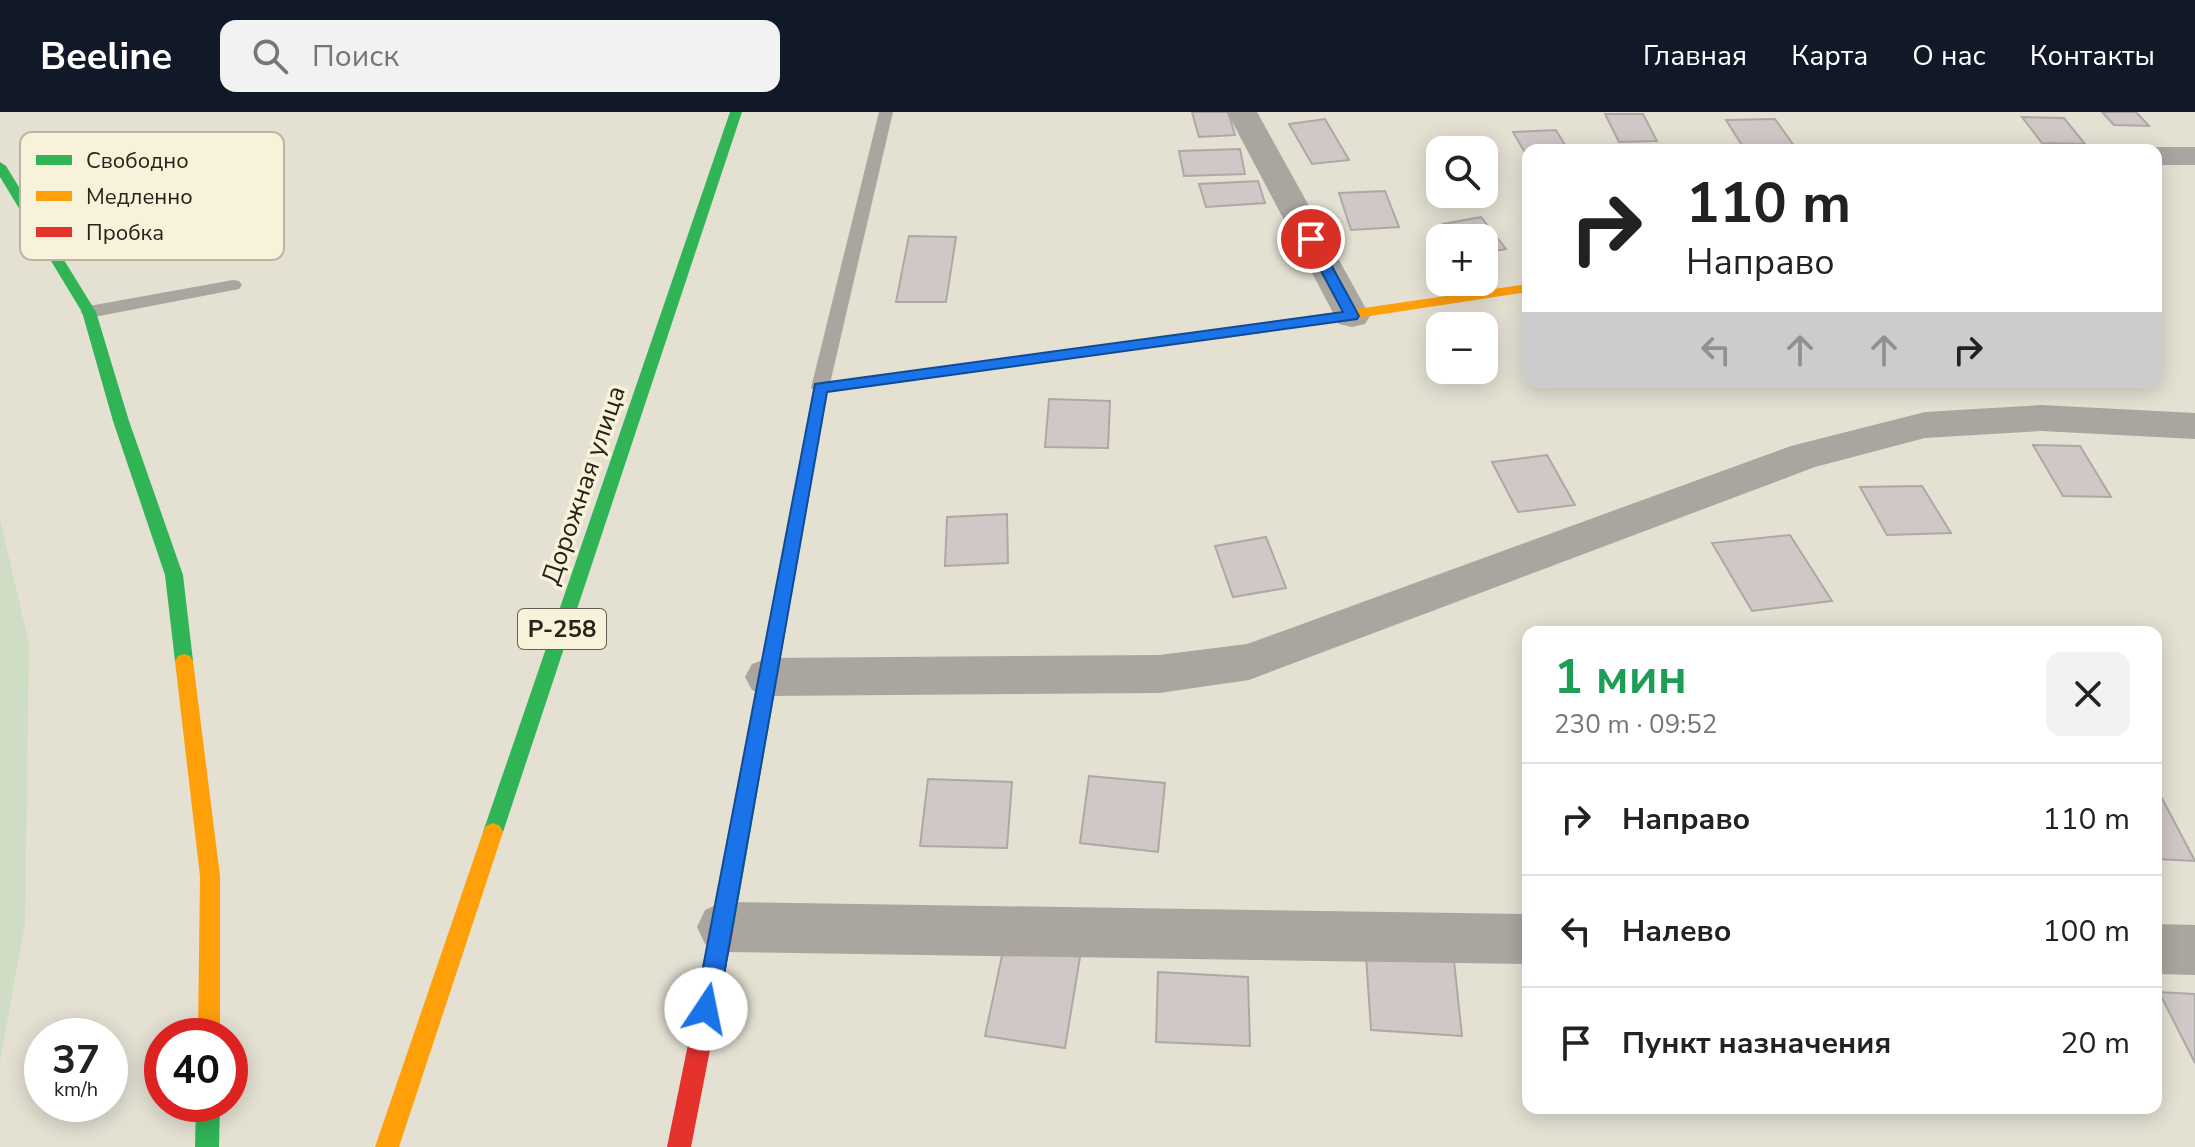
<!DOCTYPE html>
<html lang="ru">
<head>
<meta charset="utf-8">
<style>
  body { margin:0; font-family:"Nunito Sans",sans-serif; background:#f2f2f2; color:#222; height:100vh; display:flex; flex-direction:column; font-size:30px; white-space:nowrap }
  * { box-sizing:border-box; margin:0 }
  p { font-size:26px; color:#767676 }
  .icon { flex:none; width:44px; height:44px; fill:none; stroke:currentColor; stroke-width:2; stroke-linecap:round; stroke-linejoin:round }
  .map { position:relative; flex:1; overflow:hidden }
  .details { position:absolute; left:1522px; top:514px; width:640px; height:488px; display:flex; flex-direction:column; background:#fff; border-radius:16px; box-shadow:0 4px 20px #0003 }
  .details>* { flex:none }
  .guide { position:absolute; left:1522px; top:32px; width:640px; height:244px; border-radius:16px; box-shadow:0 4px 20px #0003; background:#fff; color:#222; overflow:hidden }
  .tools { position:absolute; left:1426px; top:24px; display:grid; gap:16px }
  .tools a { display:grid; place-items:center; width:72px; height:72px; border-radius:16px; background:#fff; box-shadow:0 4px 20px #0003; font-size:40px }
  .speed { position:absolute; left:24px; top:906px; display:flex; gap:16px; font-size:40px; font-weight:700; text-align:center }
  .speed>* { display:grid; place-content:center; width:104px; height:104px; border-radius:50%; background:#fff; box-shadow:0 4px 20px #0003; line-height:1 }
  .speed small { font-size:20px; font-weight:400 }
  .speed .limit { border:12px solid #d22; background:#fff; color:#111 }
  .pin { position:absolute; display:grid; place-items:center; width:68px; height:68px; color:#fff; margin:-34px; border:4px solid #fff; border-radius:50%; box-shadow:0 2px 8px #0007 }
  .me { position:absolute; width:88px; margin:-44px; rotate:11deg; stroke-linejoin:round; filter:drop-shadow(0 0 6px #0008) }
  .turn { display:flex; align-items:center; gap:28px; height:168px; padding:0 32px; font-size:36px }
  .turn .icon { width:104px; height:104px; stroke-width:2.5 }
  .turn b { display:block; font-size:56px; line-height:68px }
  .lanes { display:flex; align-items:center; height:76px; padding:0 32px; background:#0003; justify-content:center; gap:40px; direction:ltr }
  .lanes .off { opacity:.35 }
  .round { display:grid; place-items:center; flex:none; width:84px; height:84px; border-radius:16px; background:#f2f2f2 }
  .summary { display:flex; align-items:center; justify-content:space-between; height:136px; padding:0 32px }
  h1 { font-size:48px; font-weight:700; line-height:60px; color:#1e9e55 }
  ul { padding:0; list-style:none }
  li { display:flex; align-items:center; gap:24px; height:112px; padding:0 32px; border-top:2px solid #e0e0e0 }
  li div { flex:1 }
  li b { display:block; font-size:30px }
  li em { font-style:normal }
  header { display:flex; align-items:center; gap:48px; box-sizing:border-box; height:112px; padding:0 40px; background:#111827; color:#fff }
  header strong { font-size:38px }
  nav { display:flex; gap:44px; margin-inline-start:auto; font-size:28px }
  .search { width:560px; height:72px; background:#f2f2f2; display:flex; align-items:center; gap:20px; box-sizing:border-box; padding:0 28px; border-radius:16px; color:#767676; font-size:30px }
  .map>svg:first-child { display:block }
  .green { fill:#cfddc5 }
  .building { fill:#d0c8c7; stroke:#ada8a5; stroke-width:2 }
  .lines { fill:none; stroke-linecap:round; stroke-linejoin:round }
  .lane { fill:#aaa59f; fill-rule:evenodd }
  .street { fill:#aaa59f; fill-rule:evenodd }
  .fast { fill:#30b455; fill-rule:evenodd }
  .slow { fill:#ff9f0a; fill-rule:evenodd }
  .jam { fill:#e5322d; fill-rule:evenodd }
  .route { fill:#1a73e8; stroke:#114b97; stroke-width:2 }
  .labels { text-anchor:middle; stroke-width:7; stroke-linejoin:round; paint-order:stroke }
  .shield { fill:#f8f2da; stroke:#646154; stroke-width:2 }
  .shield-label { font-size:24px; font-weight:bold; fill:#25231a }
  .street-label { font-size:26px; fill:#25231a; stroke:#f8f2da }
  .key { fill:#f8f2da; stroke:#b9b4a0; stroke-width:2 }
  .key-label { font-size:22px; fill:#25231a }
</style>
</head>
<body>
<header>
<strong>Beeline</strong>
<div class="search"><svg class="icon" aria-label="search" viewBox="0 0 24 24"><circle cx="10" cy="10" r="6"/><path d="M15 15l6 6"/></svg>Поиск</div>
<nav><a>Главная</a><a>Карта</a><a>О нас</a><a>Контакты</a></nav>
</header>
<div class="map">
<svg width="2195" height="1035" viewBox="0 0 2195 1035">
  <rect width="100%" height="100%" fill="#e4e1d3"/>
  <path class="green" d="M0 407 29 532 25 811 0 949Z"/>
  <path class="building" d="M1192 0H1228L1235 23 1199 25Z
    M2102 0H2136L2149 14 2114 13Z
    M1605 2H1643L1657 29 1619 30Z
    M2022 5 2064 6 2085 32 2042 31Z
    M1325 7 1349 48 1312 52 1289 12Z
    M1775 7 1797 38H1745L1726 8Z
    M1556 18 1568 38H1528V46L1513 20Z
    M1240 37 1245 62 1184 64 1179 39Z
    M1258 69 1265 91 1206 95 1199 72Z
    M1385 79 1399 115 1351 118 1339 81Z
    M1481 105 1506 137 1484 141V126H1453L1443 112Z
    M909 124 956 125 946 190H896Z
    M1049 287 1110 289 1108 336 1045 335Z
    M2033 333 2080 334 2111 385 2063 384Z
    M1547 343 1575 393 1518 400 1492 350Z
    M1922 374 1951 421 1887 423 1860 375Z
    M1007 402 1008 451 945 454 947 405Z
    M1790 423 1832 489 1752 499 1712 431Z
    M1266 425 1286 476 1233 485 1215 434Z
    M1089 664 1165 671 1158 740 1080 731Z
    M928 667 1012 670 1007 736 920 734Z
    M2156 675 2195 749 2156 747Z
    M1004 834 1080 845 1065 936 985 924Z
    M1366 843 1454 849 1462 924 1371 918Z
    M1158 860 1248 865 1250 934 1156 930Z
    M2159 880 2195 882V951Z"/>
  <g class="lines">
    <path class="lane" d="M879 0H893L829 276 820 282 811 276Z
      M233 168 239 169 242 173 239 177 89 206 80 200 89 194Z"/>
    <path class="street" d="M1227 0H1257L1370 204 1365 212 1352 215 1339 212Z
      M2156 35H2195V53H2156V38H2145Z
      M2041 293 2195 301V327L2041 319 1925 326 1815 355 1249 568 1159 581 768 584 752 578 745 565 752 552 768 546 1159 543 1247 532 1791 334 1925 300Z
      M723 790 1528 802V852L723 840 705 832 697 815 705 798Z
      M2156 812 2195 813V863L2156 862Z"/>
    <path class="fast" d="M730 0H742L503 720 500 726 493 729 486 726 483 720Z
      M0 50 6 54 96 200 129 309 183 463 193 549 190 554H178L175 549 165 463 113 309 82 200 0 65Z
      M1220 217 1225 219V225L827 280 733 820 730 827 722 830 714 827 711 820 815 272Z
      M196 992H220L219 1035H195Z"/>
    <path class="slow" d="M1528 172V180L1220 227 1213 222 1220 217Z
      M184 542 190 544 193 549 220 764V924H198L200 764 175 549 178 544Z
      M493 711 500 714 503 720 399 1035H375L483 720 486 714Z"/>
    <path class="jam" d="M722 810 730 813 733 820 691 1035H667L711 820 714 813Z"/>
  </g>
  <path class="route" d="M1311 123 1317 127 1359 204 1357 207 827 280 718 897 714 905 706 909 698 905 695 897 815 272 1343 200 1304 127Z"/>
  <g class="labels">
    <rect class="shield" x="518" y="497" width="88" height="40" rx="6"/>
    <g class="shield-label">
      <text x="562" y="525">Р-258</text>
    </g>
    <g class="street-label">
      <text transform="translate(583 373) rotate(-71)" y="9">Дорожная улица</text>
    </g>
  </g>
  <rect x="20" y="20" width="264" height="128" rx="12" class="key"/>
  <rect x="36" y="43" width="36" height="10" fill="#30b455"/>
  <rect x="36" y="79" width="36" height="10" fill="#ff9f0a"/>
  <rect x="36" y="115" width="36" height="10" fill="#e5322d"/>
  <g class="key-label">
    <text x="86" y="56">Свободно</text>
    <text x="86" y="92">Медленно</text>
    <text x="86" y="128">Пробка</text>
  </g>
</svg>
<div class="tools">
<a><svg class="icon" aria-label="search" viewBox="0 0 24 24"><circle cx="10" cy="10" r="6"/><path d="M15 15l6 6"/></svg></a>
<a>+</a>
<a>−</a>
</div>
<div class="speed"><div>37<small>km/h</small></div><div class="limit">40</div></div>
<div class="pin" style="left:1311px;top:127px;background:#d93025"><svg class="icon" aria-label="arrive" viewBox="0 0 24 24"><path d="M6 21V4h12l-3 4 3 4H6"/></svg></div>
<svg class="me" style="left:706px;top:897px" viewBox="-20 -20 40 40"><circle r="19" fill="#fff"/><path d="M0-13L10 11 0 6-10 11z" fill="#1a73e8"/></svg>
<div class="guide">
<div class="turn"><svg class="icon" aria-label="right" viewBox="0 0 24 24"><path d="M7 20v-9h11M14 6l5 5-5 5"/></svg><div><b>110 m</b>Направо</div></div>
<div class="lanes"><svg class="icon off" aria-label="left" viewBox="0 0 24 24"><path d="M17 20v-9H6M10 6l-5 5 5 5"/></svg><svg class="icon off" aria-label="ahead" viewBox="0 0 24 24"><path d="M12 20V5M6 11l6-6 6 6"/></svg><svg class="icon off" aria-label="ahead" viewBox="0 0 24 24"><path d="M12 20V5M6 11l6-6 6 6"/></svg><svg class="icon" aria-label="right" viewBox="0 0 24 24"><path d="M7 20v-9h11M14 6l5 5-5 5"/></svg></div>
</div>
<section class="details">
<div class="summary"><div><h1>1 мин</h1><p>230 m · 09:52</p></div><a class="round"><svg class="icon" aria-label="close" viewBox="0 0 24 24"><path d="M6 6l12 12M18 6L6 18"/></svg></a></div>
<ul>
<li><svg class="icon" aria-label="right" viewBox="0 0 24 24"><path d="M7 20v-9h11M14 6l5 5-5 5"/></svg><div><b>Направо</b></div><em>110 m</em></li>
<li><svg class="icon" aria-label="left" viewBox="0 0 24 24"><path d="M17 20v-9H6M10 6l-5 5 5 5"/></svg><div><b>Налево</b></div><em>100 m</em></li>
<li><svg class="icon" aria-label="arrive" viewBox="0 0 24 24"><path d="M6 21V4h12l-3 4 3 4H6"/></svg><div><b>Пункт назначения</b></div><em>20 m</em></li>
</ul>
</section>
</div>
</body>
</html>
